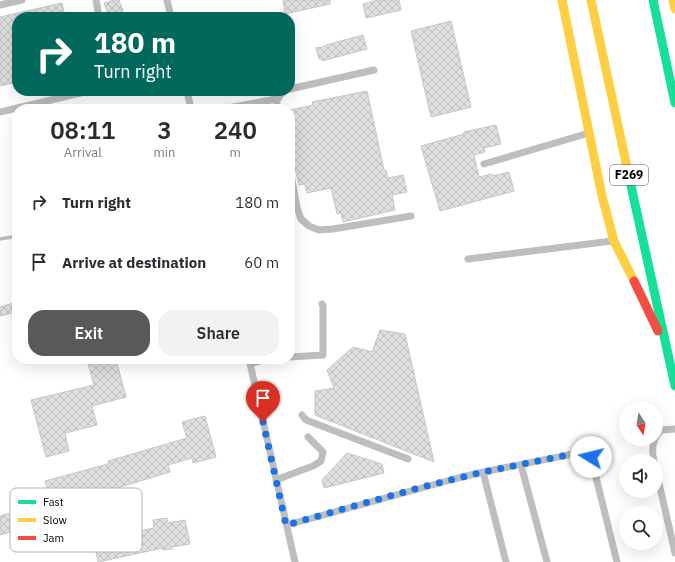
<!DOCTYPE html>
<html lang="en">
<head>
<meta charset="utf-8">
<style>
  body { margin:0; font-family:"IBM Plex Sans",sans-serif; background:#f2f2f3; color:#2b2b33; height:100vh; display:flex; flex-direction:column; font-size:15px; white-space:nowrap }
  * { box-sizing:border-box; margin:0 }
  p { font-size:13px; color:#7c7c81 }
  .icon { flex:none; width:22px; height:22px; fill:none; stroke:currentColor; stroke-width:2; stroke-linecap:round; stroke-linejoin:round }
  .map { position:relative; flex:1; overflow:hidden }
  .details { position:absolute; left:12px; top:104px; width:283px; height:260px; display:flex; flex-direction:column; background:#fff; border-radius:16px; box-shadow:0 4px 16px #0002 }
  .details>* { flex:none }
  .top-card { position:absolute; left:12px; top:12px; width:283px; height:84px; border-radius:16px; box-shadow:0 4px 16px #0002; background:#00695c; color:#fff; overflow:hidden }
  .needle { width:26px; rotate:168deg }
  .fabs { position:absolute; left:619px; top:402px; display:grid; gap:8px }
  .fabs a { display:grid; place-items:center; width:44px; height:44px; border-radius:50%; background:#fff; box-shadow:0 4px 16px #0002; font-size:20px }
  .pin { position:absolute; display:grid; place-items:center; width:34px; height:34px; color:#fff; margin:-41px -17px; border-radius:50% 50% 50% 0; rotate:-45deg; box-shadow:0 0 4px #0007 }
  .pin .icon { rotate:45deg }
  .me { position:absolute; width:44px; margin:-22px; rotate:279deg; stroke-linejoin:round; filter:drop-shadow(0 0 3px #0008) }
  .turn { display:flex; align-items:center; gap:14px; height:84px; padding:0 16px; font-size:18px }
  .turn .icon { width:52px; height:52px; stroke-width:2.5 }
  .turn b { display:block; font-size:28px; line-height:34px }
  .eta { display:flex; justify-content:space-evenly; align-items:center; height:68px; text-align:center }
  .eta b { font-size:24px; font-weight:600; line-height:28px }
  .button { display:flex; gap:8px; margin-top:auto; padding:8px 16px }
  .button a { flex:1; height:46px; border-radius:16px; background:#595959; color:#fff; font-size:16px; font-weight:600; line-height:46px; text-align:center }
  .button a+a { background:#f2f2f3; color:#2b2b33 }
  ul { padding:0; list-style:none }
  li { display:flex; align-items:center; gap:12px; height:60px; padding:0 16px }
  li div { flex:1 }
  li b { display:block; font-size:15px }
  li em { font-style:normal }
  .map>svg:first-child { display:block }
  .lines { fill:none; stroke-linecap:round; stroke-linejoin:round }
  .stream { stroke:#bebebe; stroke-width:3.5 }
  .building { fill:url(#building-cross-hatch); stroke:#c6c6c6 }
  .lane { stroke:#bebebe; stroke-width:7 }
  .fast { stroke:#16e098; stroke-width:9 }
  .slow { stroke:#ffcf43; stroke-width:9 }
  .jam { stroke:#f24e42; stroke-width:9 }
  .route { stroke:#1a73e8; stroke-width:7; stroke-dasharray:0 12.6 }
  .labels { text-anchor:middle; stroke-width:3.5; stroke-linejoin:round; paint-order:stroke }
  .shield { fill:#fff; stroke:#4c4c4c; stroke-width:1 }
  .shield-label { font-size:12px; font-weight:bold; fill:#000 }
  .key { fill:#fff; stroke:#b2b2b2; stroke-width:1 }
  .key-label { font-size:11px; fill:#000 }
</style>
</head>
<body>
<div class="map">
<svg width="675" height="562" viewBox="0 0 675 562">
  <defs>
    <pattern id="building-cross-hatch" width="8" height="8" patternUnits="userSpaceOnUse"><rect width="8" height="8" fill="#dfdfdf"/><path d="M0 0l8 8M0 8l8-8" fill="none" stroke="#bebebe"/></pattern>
  </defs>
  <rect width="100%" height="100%" fill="#fff"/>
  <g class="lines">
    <path class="stream" d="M0 239 17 236"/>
  </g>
  <path class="building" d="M114 0H119L123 11 109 16 104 3Z
    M283 0H330V4L285 14Z
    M378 0H399L401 10 366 18 363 4Z
    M62 3 65 17H17V82L0 86V17Z
    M451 21 471 107 431 117 411 31Z
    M363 35 367 49 322 61V59H319L316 48 326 46V45Z
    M367 91 384 170H386L388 178 403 175 407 192 392 195 395 210 343 222 341 213 337 214 331 188 307 193 305 184 299 185 290 146V110L313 105 312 102Z
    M496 125 501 144 484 148 485 152 474 155 479 177 492 174 493 176 509 172 514 191 440 211 421 146 464 134V132Z
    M17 302V312L0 316V307Z
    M380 330 405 334 434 462 315 415V391L334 388 327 370 353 347 372 352Z
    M93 359H116L126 397 92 406 97 425 65 433 69 451 46 457 31 400 94 385 88 364 94 362Z
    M205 416 216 457 193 463 192 458 168 465 170 472 114 489 117 499 83 507 79 495 51 503 45 481 108 464V461L187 438 182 422Z
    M347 453 382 464 384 473 324 488 322 480Z
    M17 511 22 529 0 535V516Z
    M167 518 168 523 185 520 190 544 172 547V549L163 550V548L98 562 92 533 102 531 101 526 122 521 125 534 154 528 153 520Z"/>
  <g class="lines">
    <path class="lane" d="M96 0 99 17
      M167 0 171 17
      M0 5 22 0
      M290 89 374 70
      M187 91 191 109
      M222 109 276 99
      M278 109 276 99H278L280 95 285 91
      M0 112 89 91
      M484 164 589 133
      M290 169 297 207 301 219 309 226 319 230 333 229 411 216
      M468 259 612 241
      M290 357 323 355V306L322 304
      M249 359 295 562
      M250 364 266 359
      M302 415 306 420 408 459
      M656 437 661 430 675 429
      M654 461C652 453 652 446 655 439
      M521 465 547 562
      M656 470 675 553
      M483 472 506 562
      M276 480 302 470 313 466 321 461 323 452 308 437
      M287 525 454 479 483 472 578 453 586 452 591 457 617 562"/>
    <path class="fast" d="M653 0 675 103
      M628 172 675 386"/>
    <path class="slow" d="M562 0 602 196 614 241 634 281
      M591 0 628 172
      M673 0 675 9"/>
    <path class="jam" d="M634 281 658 331"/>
  </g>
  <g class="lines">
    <path class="route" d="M263 422 286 525 426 486 483 472 578 453 586 452 591 457"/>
  </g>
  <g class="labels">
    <rect class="shield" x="610" y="165" width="38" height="20" rx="3"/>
    <g class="shield-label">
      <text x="629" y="179">F269</text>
    </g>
  </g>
  <rect x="10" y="488" width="132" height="64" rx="6" class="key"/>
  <rect x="18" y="500" width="18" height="4" fill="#16e098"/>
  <rect x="18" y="518" width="18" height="4" fill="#ffcf43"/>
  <rect x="18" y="536" width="18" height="4" fill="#f24e42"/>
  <g class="key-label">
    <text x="43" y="506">Fast</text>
    <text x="43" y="524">Slow</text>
    <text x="43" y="542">Jam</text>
  </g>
</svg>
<div class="fabs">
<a><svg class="needle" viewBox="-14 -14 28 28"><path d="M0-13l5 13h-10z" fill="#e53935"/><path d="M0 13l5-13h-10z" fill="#7c7c81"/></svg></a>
<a><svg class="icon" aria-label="sound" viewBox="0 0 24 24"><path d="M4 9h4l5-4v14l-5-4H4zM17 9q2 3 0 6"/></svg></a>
<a><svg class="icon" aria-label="search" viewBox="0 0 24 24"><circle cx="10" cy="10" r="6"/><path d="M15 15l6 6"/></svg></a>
</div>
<div class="pin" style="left:263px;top:422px;background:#d93025"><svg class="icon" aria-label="arrive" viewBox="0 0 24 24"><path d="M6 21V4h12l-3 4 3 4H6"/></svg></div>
<svg class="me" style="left:591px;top:457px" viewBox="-20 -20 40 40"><circle r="19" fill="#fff"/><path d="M0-13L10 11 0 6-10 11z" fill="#1a73e8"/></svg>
<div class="top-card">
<div class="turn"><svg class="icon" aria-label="right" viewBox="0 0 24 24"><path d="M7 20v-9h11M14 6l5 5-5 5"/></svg><div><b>180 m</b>Turn right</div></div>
</div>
<section class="details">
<div class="eta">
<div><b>08:11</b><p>Arrival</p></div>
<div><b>3</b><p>min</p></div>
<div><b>240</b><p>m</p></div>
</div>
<ul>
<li><svg class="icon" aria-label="right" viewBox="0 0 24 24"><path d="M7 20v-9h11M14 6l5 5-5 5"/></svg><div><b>Turn right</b></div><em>180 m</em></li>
<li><svg class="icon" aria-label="arrive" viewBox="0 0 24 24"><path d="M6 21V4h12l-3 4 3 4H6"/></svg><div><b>Arrive at destination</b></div><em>60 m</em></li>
</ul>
<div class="button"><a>Exit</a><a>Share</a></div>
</section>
</div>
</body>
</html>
